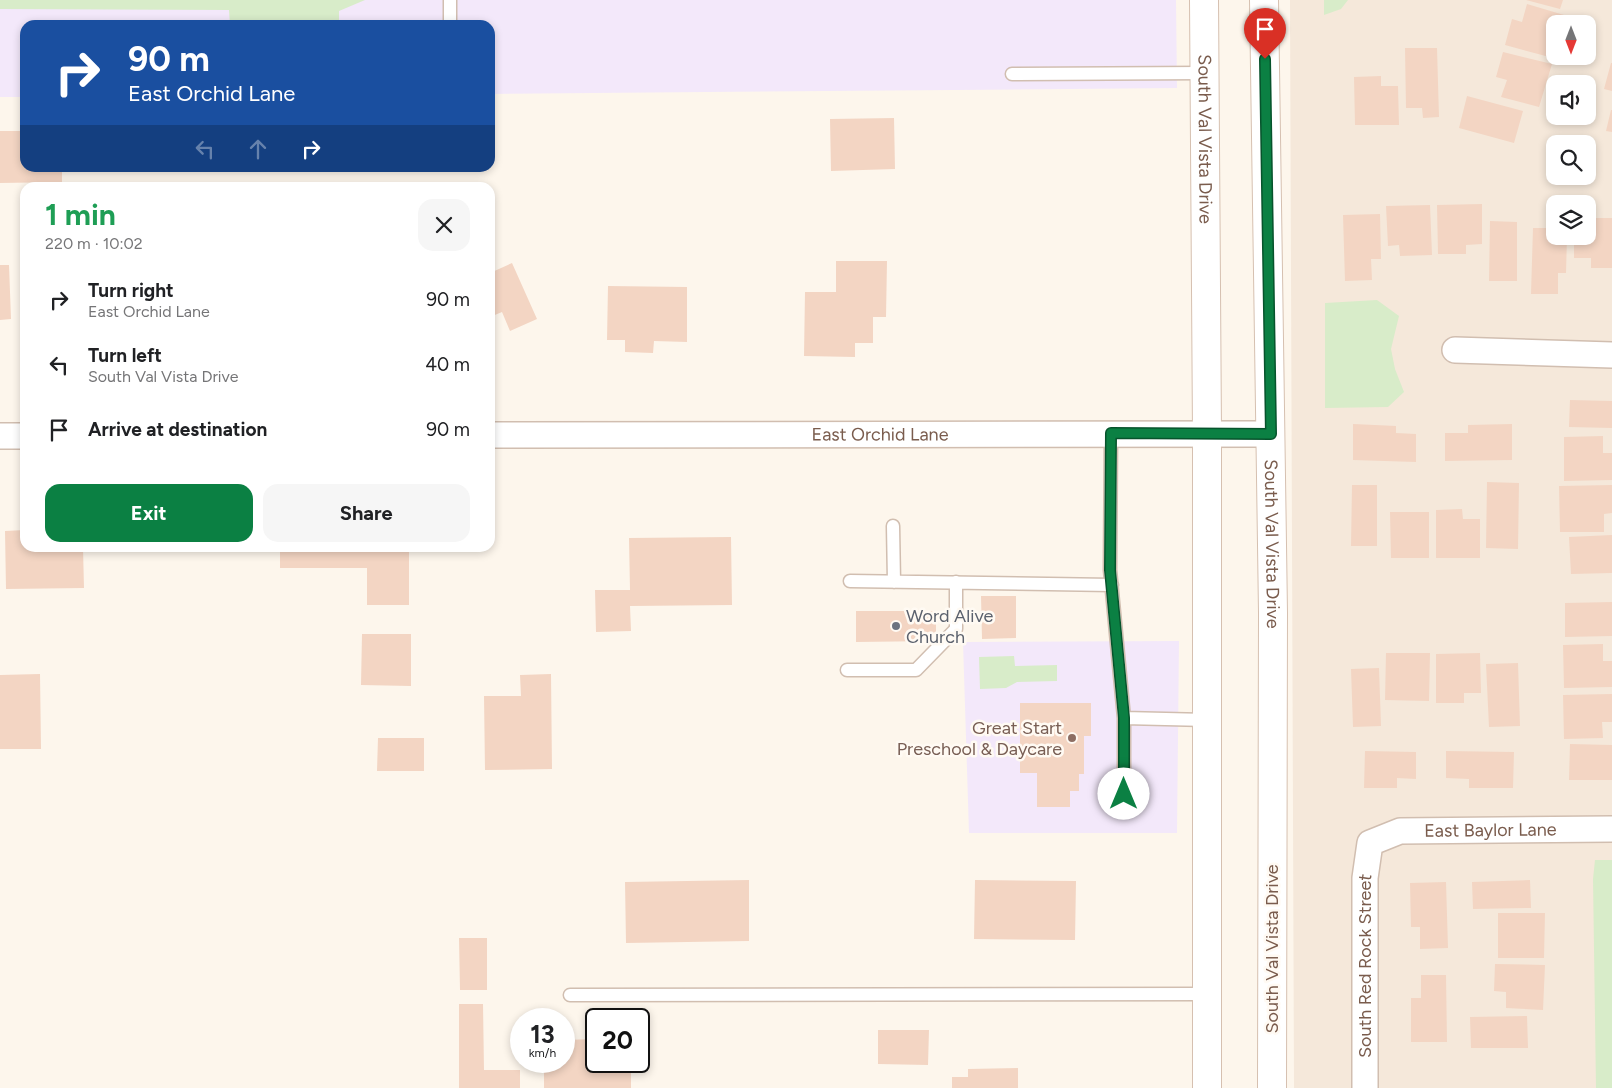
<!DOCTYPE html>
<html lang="en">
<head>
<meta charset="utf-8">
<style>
  body { margin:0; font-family:Figtree,sans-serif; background:#f6f6f6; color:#202124; height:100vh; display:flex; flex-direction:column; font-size:19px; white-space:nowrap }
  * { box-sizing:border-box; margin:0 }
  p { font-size:16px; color:#757577 }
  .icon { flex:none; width:28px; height:28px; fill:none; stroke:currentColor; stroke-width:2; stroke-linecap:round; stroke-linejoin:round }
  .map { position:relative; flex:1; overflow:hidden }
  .details { position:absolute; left:20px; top:182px; width:475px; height:370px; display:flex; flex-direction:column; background:#fff; border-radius:15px; box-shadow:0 2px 8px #0003 }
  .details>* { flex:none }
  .guide { position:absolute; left:20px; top:20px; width:475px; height:152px; border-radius:15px; box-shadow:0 2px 8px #0003; background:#1a4fa0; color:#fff; overflow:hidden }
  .needle { width:32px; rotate:180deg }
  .buttons { position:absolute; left:1546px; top:15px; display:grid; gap:10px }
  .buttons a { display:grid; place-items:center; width:50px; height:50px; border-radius:10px; background:#fff; box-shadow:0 2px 8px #0003; font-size:25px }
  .speed { position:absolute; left:510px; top:1008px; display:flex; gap:10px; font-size:25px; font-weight:700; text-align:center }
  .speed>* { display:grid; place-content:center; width:65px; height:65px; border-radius:50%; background:#fff; box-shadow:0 2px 8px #0003; line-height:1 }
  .speed small { font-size:12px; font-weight:400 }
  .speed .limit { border:2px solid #111; border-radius:8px; background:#fff; color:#111 }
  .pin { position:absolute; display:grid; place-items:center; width:42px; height:42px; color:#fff; margin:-51px -21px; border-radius:50% 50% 50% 0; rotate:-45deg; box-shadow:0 0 5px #0007 }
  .pin .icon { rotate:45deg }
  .me { position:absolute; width:55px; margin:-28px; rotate:0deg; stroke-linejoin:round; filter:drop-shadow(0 0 4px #0008) }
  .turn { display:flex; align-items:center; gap:18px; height:105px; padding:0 25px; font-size:22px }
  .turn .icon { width:65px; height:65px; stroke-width:2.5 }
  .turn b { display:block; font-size:35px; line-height:42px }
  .lanes { display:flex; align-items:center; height:48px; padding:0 25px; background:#0003; justify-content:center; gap:25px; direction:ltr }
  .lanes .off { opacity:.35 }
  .round { display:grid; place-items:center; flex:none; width:52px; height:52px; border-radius:15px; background:#f6f6f6 }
  .head { display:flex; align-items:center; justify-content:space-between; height:85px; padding:0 25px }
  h1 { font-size:30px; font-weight:700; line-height:38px; color:#1e9e55 }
  .action { display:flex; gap:10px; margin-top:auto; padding:10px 25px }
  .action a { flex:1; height:58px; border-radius:15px; background:#0b8043; color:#fff; font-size:20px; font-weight:700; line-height:58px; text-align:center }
  .action a+a { background:#f6f6f6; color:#202124 }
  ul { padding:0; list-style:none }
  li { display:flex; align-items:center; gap:15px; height:65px; padding:0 25px }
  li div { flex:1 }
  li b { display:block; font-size:19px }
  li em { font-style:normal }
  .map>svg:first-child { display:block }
  .residential { fill:#f5e8da; fill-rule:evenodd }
  .education { fill:#f3e8fa }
  .green { fill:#d8ecc9 }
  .building { fill:#f3d5c3 }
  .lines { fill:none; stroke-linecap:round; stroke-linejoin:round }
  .service-casing { stroke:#d1beb0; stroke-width:15 }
  .minor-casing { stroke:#d1beb0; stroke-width:28 }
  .secondary-casing { stroke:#d6c0b0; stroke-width:30 }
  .service { stroke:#fff; stroke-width:12 }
  .minor { stroke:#fff; stroke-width:25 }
  .secondary { stroke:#fff; stroke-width:28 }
  .route-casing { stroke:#07532c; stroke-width:12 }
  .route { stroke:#0b8043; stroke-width:9 }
  .worship-dot { fill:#6b7280; stroke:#fffaf3; stroke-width:2 }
  .education-dot { fill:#8d6e63; stroke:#fffaf3; stroke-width:2 }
  .labels { text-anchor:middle; stroke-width:5; stroke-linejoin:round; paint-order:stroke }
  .street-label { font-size:18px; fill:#7a5c4d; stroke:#fffaf3 }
  .worship-label { font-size:18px; fill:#5b616d; stroke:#fffaf3; text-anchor:start }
  .education-label { font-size:18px; fill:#785e54; stroke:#fffaf3; text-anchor:end }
</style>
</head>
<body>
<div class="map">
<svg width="1612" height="1088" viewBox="0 0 1612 1088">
  <rect width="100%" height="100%" fill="#fdf6ec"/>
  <path class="residential" d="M1290 0H1612V1088H1294ZM1555 24H1588V56H1555ZM1555 84H1588V116H1555ZM1555 144H1588V176H1555ZM1555 204H1588V236H1555Z"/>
  <path class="education" d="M0 0H1176L1177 88 490 94V25H25V97H0Z
    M1179 641 1177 833H969L963 642Z"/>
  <path class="green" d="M0 0H365L339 11V25H230L229 10 0 9Z
    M1324 0H1348L1341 9 1324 15Z
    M1377 300 1399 316 1391 349 1395 369 1404 392 1388 407 1325 408V303Z
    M1014 656 1015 666 1057 665V681L1017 682 1006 688 980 689 979 657Z
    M1595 860H1612V1088H1596L1593 879Z"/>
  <path class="building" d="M1526 0H1563L1560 9Z
    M1527 4 1564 15 1561 24H1555V49L1553 58 1505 45 1512 19 1522 22Z
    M1405 48H1437L1439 117 1423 118 1422 108H1406Z
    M1503 52 1552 64 1539 107 1501 97 1507 80 1496 77Z
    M1611 63H1612V91L1604 89Z
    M1381 76V86H1398L1399 125H1355L1354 77Z
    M1467 96 1523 111 1514 143 1459 128Z
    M1611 110H1612V132L1606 131Z
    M894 118 895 169 831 171 830 119Z
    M0 131H25V168H62V182L0 183Z
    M1482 204V244L1466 245V254H1438L1437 205Z
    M1430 205 1432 255 1400 256 1399 245 1388 246 1386 206Z
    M1380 214 1381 259H1371L1372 280 1345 281 1343 215Z
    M1588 218H1612V268H1591V258H1574V236H1588Z
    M1490 221 1517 222V281H1489Z
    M1533 228H1555V236H1567L1566 273H1558V294H1531Z
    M836 261H887L886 317H873V343H855V357L804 356 805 292H836Z
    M512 263 537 319 510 331 502 312 490 317V273Z
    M0 265H9L11 319 0 320Z
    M608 286 687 287V342L654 341 653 353 625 352V340H607Z
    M1570 400 1612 401V428L1569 427Z
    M1353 424 1396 426V433L1416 434V462L1353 460Z
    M1512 424V460L1445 461V433H1468V425Z
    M1603 436V453H1612V480L1564 481V437Z
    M1487 482 1519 483 1518 549 1486 548Z
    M1352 485H1377V546H1351Z
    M1612 485V513L1604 514V532H1560L1559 486Z
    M1462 509 1463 519H1480V558H1436V510Z
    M1390 512H1429V558H1391Z
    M25 530V548H83L84 588 6 589 5 531Z
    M1612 535V573L1571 574 1569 537Z
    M731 537 732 605 630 606 631 631 596 632 595 590H630L629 538Z
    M280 548H409V605H367V568H280Z
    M981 596H1016V638L982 639Z
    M1612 602V636L1565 637V603Z
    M856 611H936V641L856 642Z
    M362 634H411V686L361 685Z
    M1603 644V661H1612V687L1564 688 1563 645Z
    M1386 653H1430L1429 701 1385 700Z
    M1480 653 1481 693H1464V703H1436V654Z
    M1518 663 1520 726 1489 727 1486 664Z
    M1379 668 1381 726 1353 727 1351 669Z
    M40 674 41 749H0V675Z
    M551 674 552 769 485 770 484 696H521L520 675Z
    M1612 694V722H1602L1603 738 1564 739 1563 695Z
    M1020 703H1091V736H1084V774H1079V791H1070V807H1037V773H1020Z
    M378 738H424V771H377Z
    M1570 744 1612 745V780H1569Z
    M1365 751 1416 752V779L1397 778V788H1364Z
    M1446 751 1514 752 1513 788H1469V779L1446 778Z
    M749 880V941L626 943 625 882Z
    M975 880 1076 881 1075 940 974 939Z
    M1530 880 1531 908 1473 909 1472 882Z
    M1446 882 1448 948 1420 949V927H1411L1410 883Z
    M1498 913H1545L1544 958H1498Z
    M459 938H487V990H460Z
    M1495 964 1545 965 1543 1010 1506 1008V992L1494 991Z
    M1421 975H1446L1447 1042H1411V998H1421Z
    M459 1004H483L484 1070H520V1088H459Z
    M1527 1016 1528 1048H1471L1470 1017Z
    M878 1030H929L928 1065 878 1064Z
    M596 1039V1061H631V1088H544V1061H564V1040Z
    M1018 1068V1088H952V1077H968V1069Z"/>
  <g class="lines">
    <g class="service-casing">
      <path id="service" d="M450 25V0
        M1012 74 1205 73
        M1111 433 1110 570 1124 718 1207 720
        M893 526 894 582
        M850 581 1112 585
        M847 670H916L956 629V582
        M1124 718V794
        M570 995 1207 994"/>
    </g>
    <g class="minor-casing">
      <g id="minor">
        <path d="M1455 350 1612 355"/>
        <path id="s1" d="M490 435 1271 434"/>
        <path d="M0 436H25"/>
        <path id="s2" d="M1365 1088V878L1370 843 1400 831 1612 829"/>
      </g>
    </g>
    <g class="secondary-casing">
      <g id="secondary">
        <path id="s3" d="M1204 0 1207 433V1088"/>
        <path id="s4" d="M1264 0 1273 613 1272 1088"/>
      </g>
    </g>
    <use href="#service" class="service"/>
    <use href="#minor" class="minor"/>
    <use href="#secondary" class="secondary"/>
  </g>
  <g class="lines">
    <g class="route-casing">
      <path id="route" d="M1124 794V718L1110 570 1111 433 1271 434 1265 59"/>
    </g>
    <use href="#route" class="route"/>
  </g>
  <circle class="worship-dot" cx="896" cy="626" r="5"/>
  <circle class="education-dot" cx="1072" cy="738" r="5"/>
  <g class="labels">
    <g class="street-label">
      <text dy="6" stroke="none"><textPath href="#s3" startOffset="139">South Val Vista Drive</textPath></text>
      <text dy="6" stroke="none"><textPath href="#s1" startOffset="390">East Orchid Lane</textPath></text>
      <text dy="6" stroke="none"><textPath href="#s4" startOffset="544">South Val Vista Drive</textPath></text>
      <text dy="6" stroke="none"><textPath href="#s2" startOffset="368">East Baylor Lane</textPath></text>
      <text transform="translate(1272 949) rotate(-90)" y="6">South Val Vista Drive</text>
      <text dy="6" stroke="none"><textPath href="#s2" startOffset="122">South Red Rock Street</textPath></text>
    </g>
    <g class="worship-label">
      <text x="906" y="622">Word Alive<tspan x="906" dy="21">Church</tspan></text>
    </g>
    <g class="education-label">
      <text x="1062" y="734">Great Start<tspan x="1062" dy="21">Preschool &amp; Daycare</tspan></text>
    </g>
  </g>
</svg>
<div class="buttons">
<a><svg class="needle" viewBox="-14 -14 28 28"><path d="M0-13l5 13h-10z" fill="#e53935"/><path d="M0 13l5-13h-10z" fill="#757577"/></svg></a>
<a><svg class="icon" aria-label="sound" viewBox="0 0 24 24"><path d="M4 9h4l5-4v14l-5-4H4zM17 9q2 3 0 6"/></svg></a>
<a><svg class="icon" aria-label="search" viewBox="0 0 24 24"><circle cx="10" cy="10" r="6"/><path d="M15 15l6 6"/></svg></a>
<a><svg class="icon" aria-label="layers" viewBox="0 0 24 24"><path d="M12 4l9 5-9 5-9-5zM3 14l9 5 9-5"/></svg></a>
</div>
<div class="speed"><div>13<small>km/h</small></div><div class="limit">20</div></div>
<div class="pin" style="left:1265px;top:59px;background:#d93025"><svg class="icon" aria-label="arrive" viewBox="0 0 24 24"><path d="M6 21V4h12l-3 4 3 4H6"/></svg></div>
<svg class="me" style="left:1124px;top:794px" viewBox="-20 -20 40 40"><circle r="19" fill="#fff"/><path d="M0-13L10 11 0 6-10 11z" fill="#0b8043"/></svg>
<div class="guide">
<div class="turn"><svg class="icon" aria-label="right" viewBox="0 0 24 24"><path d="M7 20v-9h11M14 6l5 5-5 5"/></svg><div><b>90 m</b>East Orchid Lane</div></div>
<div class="lanes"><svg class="icon off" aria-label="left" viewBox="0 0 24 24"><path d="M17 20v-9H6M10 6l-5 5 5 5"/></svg><svg class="icon off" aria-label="ahead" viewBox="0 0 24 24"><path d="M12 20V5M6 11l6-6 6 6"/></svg><svg class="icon" aria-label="right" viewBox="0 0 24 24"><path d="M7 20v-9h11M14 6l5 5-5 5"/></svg></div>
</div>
<section class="details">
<div class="head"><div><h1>1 min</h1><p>220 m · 10:02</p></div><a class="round"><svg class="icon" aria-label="close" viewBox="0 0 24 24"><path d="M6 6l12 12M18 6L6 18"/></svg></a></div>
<ul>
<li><svg class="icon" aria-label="right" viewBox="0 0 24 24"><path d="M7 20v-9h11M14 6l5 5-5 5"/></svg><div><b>Turn right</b><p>East Orchid Lane</p></div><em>90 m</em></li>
<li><svg class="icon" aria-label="left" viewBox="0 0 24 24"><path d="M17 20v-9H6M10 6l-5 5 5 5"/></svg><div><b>Turn left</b><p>South Val Vista Drive</p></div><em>40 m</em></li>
<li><svg class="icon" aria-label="arrive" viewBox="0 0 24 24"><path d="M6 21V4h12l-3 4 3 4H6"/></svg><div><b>Arrive at destination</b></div><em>90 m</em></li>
</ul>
<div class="action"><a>Exit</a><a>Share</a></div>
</section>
</div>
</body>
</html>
